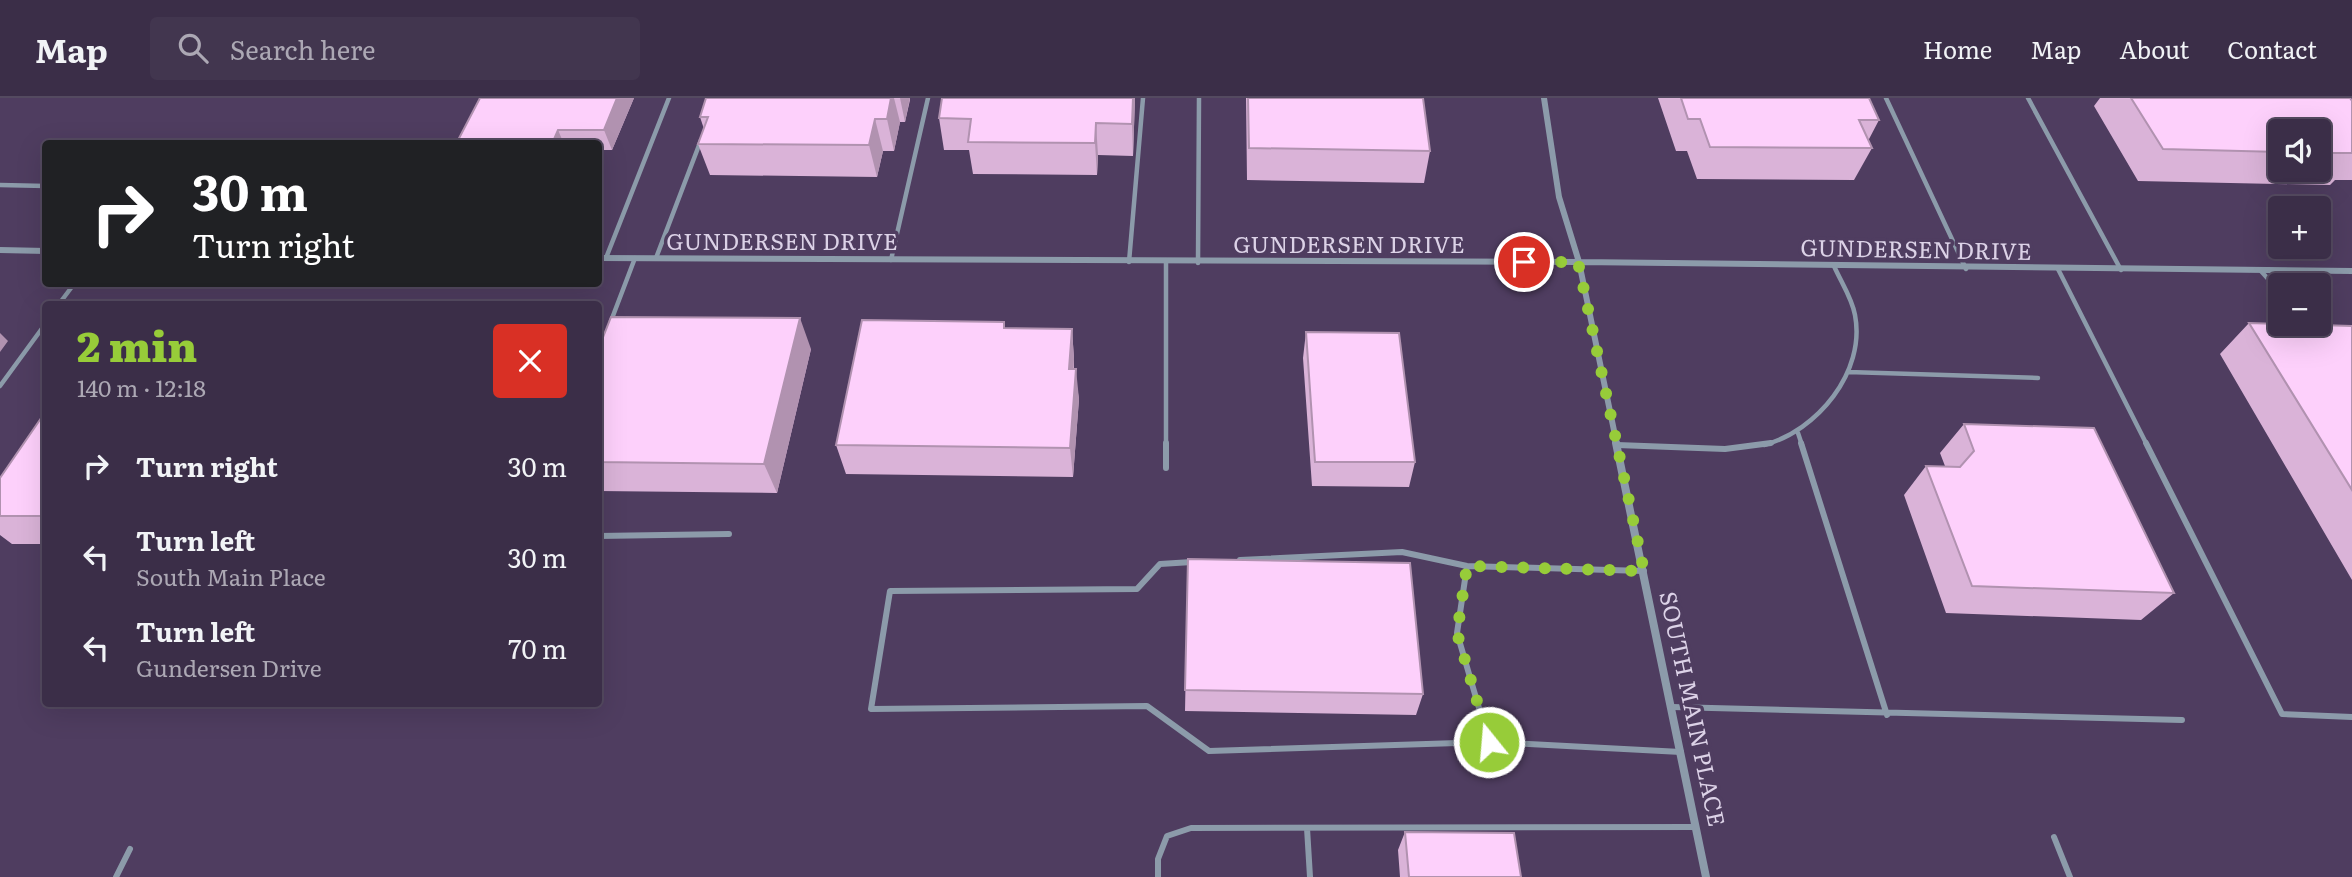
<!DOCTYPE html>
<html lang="en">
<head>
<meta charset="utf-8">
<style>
  body { margin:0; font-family:Literata,serif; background:#42364f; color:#f1f3f6; height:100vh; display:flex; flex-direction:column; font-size:26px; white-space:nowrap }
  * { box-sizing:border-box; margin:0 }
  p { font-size:23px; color:#aca8b4 }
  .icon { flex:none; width:38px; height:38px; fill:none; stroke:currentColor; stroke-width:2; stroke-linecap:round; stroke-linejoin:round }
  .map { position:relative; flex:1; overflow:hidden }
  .panel { position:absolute; left:42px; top:203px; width:560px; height:406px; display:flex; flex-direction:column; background:#3b2e48; border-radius:7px; box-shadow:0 7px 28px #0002,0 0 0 2px #544a60 }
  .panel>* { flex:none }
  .banner { position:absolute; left:42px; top:42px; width:560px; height:147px; border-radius:7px; box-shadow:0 7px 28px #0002,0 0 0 2px #544a60; background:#202124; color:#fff; overflow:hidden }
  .buttons { position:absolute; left:2268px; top:21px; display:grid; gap:14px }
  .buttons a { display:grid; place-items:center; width:63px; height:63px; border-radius:7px; background:#3b2e48; box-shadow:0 7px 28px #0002,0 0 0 2px #544a60; font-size:35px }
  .pin { position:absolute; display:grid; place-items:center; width:60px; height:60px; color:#fff; margin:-30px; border:4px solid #fff; border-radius:50%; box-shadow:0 2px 7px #0007 }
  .me { position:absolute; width:77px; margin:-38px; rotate:343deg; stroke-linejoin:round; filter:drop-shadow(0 0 5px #0008) }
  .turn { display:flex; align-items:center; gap:24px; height:147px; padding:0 35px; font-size:32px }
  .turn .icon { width:91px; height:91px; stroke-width:2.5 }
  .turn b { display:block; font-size:49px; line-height:60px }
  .round { display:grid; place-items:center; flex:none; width:74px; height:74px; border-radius:7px; background:#42364f }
  .overview { display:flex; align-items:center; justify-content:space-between; height:119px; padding:0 35px }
  h1 { font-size:42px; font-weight:800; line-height:52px; color:#97cc39 }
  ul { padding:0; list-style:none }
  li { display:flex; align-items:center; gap:21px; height:91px; padding:0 35px }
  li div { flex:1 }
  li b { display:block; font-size:26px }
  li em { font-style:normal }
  header { display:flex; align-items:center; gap:42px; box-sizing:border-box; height:98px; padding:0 35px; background:#3b2e48; border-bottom:2px solid #544a60 }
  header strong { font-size:33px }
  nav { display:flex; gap:38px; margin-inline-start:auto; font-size:24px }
  .search { width:490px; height:63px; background:#42364f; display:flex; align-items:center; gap:18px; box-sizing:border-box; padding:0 24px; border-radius:7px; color:#aca8b4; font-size:26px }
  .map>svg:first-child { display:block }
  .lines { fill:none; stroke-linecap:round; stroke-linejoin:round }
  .lane-far1 { stroke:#8c9baa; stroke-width:4.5 }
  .lane { stroke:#8c9baa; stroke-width:6 }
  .street-far1 { stroke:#8c9baa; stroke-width:6 }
  .street { stroke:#8c9baa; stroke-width:8 }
  .wall { fill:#dab3d8; fill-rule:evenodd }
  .shaded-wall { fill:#b192b0 }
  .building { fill:#fdd0fb; stroke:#b192b0; stroke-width:2 }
  .route { stroke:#97cc39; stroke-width:12; stroke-dasharray:0 21.6 }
  .labels { text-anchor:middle; stroke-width:7; stroke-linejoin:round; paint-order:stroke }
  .street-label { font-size:23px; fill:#dcd2e7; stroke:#4f3d60 }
</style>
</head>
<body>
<header>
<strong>Map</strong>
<div class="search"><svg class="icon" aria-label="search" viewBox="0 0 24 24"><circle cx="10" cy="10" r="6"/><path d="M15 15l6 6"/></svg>Search here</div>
<nav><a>Home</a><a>Map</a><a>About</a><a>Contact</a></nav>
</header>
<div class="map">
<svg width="2352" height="779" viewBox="0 0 2352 779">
  <rect width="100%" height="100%" fill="#4f3d60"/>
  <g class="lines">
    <path class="lane-far1" d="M1886 0 1966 171
      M2028 0 2121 172
      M0 87 46 88
      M606 160 669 0
      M656 160 701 42
      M891 162 928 0
      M1129 164 1143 0
      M1166 164V347
      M1198 165 1199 0
      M2058 171 2147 347
      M2260 172 2280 194
      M59 206 74 186
      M611 223 635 160
      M1848 274 2038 280
      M0 288 46 225
      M1798 335 1802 347
      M1764 347C1817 333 1866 274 1855 217 1852 200 1841 184 1834 168"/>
    <path class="lane" d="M1166 345V370
      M1801 345 1887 617
      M2146 345 2282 616 2352 619
      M1617 347 1725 351 1771 345
      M598 438 729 436
      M1240 462 1402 454 1467 468 1644 473
      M1192 464 1160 466 1137 491 890 493 871 611 1147 608 1209 653 1489 644 1681 654
      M1467 468 1457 535 1489 644
      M1672 609 2182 622
      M1307 730 1310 779
      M2054 739 2070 779
      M116 779 130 751
      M1158 779V761L1167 738 1191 730 1696 729"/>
    <path class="street-far1" d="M1544 0 1559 99 1579 164 1617 347
      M0 152 46 153
      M598 160 1579 164 2352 173"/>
    <path class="street" d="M1616 345 1706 779"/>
  </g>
  <path class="wall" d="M634 0 612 52H598V46H456Z
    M706 0H910V2L905 24H900L894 53H883L877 79 710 77 698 46 704 31 700 19Z
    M1135 0 1133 58 1098 57 1097 77 973 76 969 52H944L939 20Z
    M1246 0H1423L1430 53 1424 85 1247 82Z
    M1658 0H1869L1879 22 1868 43 1872 50 1854 82 1697 81 1687 53H1676Z
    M2100 0H2350L2352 3V82H2335L2330 87 2138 83 2094 8ZM2280 33H2319V72H2280Z
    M1004 224 1005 230 1072 231 1074 261V271L1079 301 1073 379 846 376 836 347Z
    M2249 225 2352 228V482L2220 256Z
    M1306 234 1415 364 1409 389 1312 388 1303 260Z
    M811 251 777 395 598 393V252Z
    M46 313V446H12L0 437V380Z
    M1964 326 2174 495 2141 522 1946 515 1904 397 1926 368H1945L1940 355Z
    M1188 461 1423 596 1416 617 1185 613Z
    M1405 734 1521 779H1400L1398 752Z"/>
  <path class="shaded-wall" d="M617 0H634L612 52 604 32Z
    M891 0H894L900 24 894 53 887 21Z
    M900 0H910L905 24Z
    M1133 0H1135L1133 58 1132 26Z
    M875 21 883 53 877 79 869 47Z
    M1096 25 1098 57 1097 77 1095 45Z
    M558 32 564 46H552Z
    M800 220 811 251 777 395 764 366Z
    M1072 231 1074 261 1072 301 1069 271Z
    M0 235 8 243 0 254Z
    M1076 271 1079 301 1073 379 1070 350Z"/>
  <path class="building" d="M480 0H617L604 32H558L552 46H456Z
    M706 0H891L887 21H875L869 47 698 46 708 19H700Z
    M942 0H1133L1132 26 1096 25 1095 45 968 44 971 21 939 20Z
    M1248 0H1423L1430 53 1249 50Z
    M1681 0H1869L1879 22H1859L1872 50 1710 49 1700 21H1688Z
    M2131 0H2350L2352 3V55H2319V33H2280V54L2163 51Z
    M611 219 800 220 764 366 598 364V252Z
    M862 222 1004 224V230L1072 231 1069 271H1076L1070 350 836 347Z
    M2249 225 2352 228V392Z
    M1306 234 1399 235 1415 364H1315Z
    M46 313V418H0V380Z
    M1964 326 2094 330 2174 495 1972 488 1926 368 1960 369 1974 353Z
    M1188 461 1410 465 1423 596 1185 592Z
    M1405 734 1514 735 1521 779H1409Z"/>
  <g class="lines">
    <path class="route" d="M1489 644 1457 535 1467 468 1644 473 1578 164H1524"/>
  </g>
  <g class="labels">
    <g class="street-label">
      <text x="782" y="152">GUNDERSEN DRIVE</text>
      <text x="1349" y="155">GUNDERSEN DRIVE</text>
      <text transform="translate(1916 152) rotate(1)" y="8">GUNDERSEN DRIVE</text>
      <text transform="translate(1692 611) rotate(78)" y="8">SOUTH MAIN PLACE</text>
    </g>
  </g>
</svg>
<div class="buttons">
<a><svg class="icon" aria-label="sound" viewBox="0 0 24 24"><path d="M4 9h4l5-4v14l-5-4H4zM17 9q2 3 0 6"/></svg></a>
<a>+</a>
<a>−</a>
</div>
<div class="pin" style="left:1524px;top:164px;background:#d93025"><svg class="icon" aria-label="arrive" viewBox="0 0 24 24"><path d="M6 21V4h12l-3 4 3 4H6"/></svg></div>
<svg class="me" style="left:1489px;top:644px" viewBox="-20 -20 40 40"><circle r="17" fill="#97cc39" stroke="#fff" stroke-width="3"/><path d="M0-11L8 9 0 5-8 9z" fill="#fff"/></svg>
<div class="banner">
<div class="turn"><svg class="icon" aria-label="right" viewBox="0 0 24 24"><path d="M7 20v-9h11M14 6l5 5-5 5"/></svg><div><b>30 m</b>Turn right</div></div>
</div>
<section class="panel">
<div class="overview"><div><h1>2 min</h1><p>140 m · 12:18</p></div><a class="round" style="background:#d93025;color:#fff"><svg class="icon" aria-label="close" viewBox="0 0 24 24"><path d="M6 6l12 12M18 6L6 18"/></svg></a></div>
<ul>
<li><svg class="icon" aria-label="right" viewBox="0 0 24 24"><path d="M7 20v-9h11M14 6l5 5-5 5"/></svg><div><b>Turn right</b></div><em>30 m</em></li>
<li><svg class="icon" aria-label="left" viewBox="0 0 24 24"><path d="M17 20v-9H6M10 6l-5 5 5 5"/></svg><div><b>Turn left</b><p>South Main Place</p></div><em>30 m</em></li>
<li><svg class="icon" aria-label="left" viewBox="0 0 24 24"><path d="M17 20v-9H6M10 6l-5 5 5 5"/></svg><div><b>Turn left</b><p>Gundersen Drive</p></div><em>70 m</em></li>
</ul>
</section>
</div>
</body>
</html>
